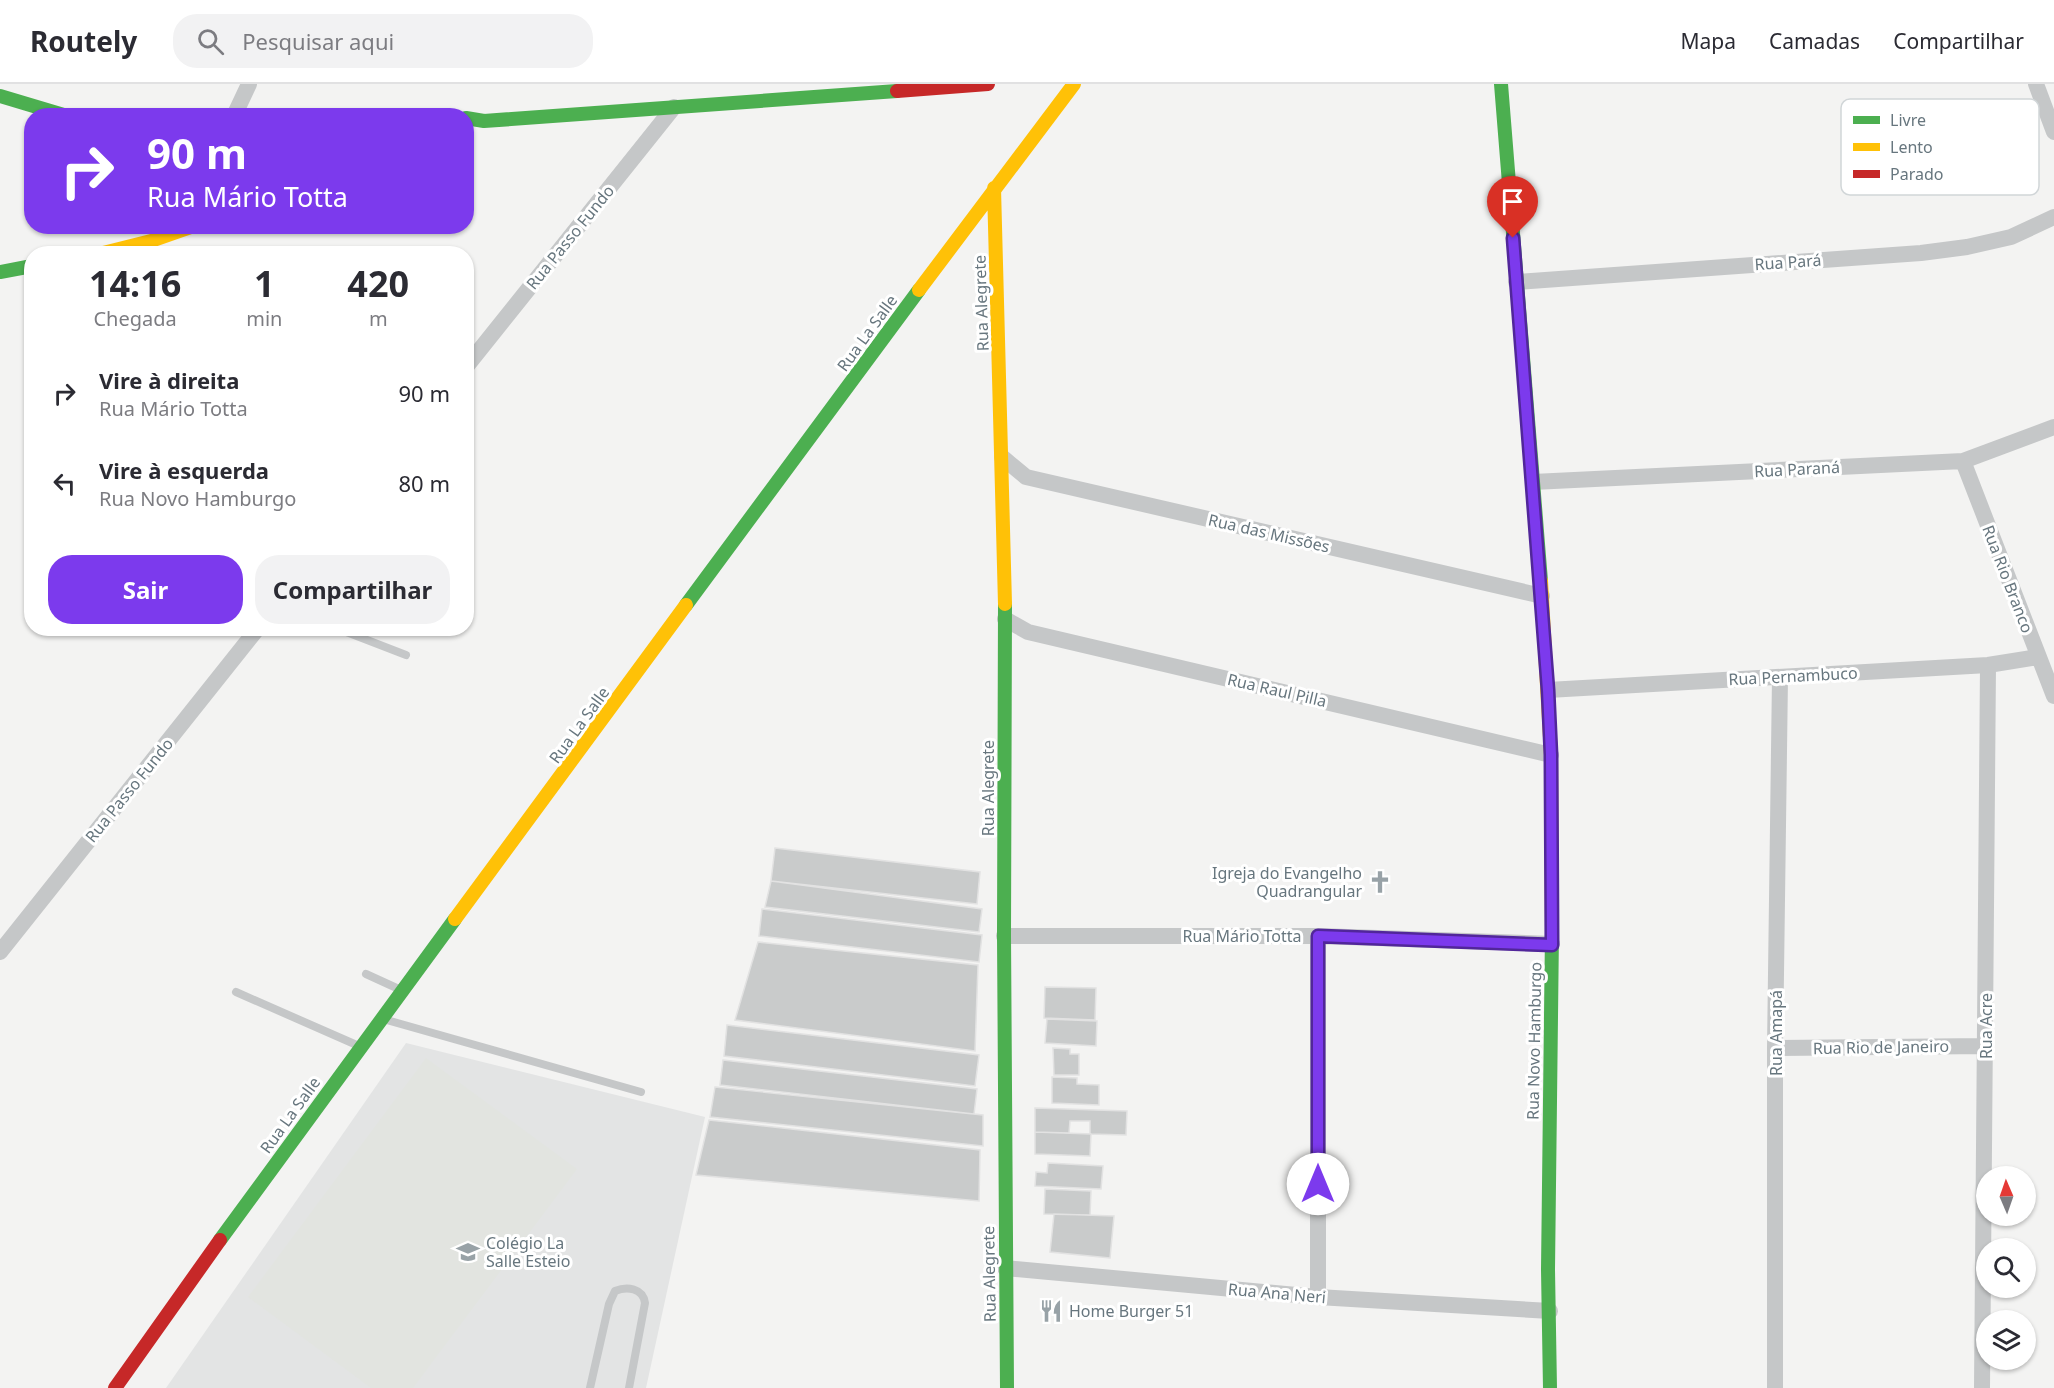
<!DOCTYPE html>
<html lang="pt">
<head>
<meta charset="utf-8">
<style>
  body { margin:0; font-family:"Noto Sans",sans-serif; background:#f2f2f3; color:#2b2b33; height:100vh; display:flex; flex-direction:column; font-size:22px; white-space:nowrap }
  * { box-sizing:border-box; margin:0 }
  p { font-size:20px; color:#7c7c81 }
  .icon { flex:none; width:33px; height:33px; fill:none; stroke:currentColor; stroke-width:2; stroke-linecap:round; stroke-linejoin:round }
  .map { position:relative; flex:1; overflow:hidden }
  .side { position:absolute; left:24px; top:162px; width:450px; height:390px; display:flex; flex-direction:column; background:#fff; border-radius:24px; box-shadow:0 2px 4px #0004 }
  .side>* { flex:none }
  .banner { position:absolute; left:24px; top:24px; width:450px; height:126px; border-radius:24px; box-shadow:0 2px 4px #0004; background:#7c3aed; color:#fff; overflow:hidden }
  .needle { width:39px; rotate:358deg }
  .controls { position:absolute; left:1976px; top:1082px; display:grid; gap:12px }
  .controls a { display:grid; place-items:center; width:60px; height:60px; border-radius:50%; background:#fff; box-shadow:0 2px 4px #0004; font-size:30px }
  .pin { position:absolute; display:grid; place-items:center; width:51px; height:51px; color:#fff; margin:-62px -26px; border-radius:50% 50% 50% 0; rotate:-45deg; box-shadow:0 0 6px #0007 }
  .pin .icon { rotate:45deg }
  .me { position:absolute; width:66px; margin:-33px; rotate:0deg; stroke-linejoin:round; filter:drop-shadow(0 0 4px #0008) }
  .turn { display:flex; align-items:center; gap:21px; height:126px; padding:0 24px; font-size:27px }
  .turn .icon { width:78px; height:78px; stroke-width:2.5 }
  .turn b { display:block; font-size:42px; line-height:51px }
  .eta { display:flex; justify-content:space-evenly; align-items:center; height:102px; text-align:center }
  .eta b { font-size:36px; font-weight:700; line-height:42px }
  .button { display:flex; gap:12px; margin-top:auto; padding:12px 24px }
  .button a { flex:1; height:69px; border-radius:24px; background:#7c3aed; color:#fff; font-size:24px; font-weight:700; line-height:69px; text-align:center }
  .button a+a { background:#f2f2f3; color:#2b2b33 }
  ul { padding:0; list-style:none }
  li { display:flex; align-items:center; gap:18px; height:90px; padding:0 24px }
  li div { flex:1 }
  li b { display:block; font-size:22px }
  li em { font-style:normal }
  header { display:flex; align-items:center; gap:36px; box-sizing:border-box; height:84px; padding:0 30px; background:#fff; border-bottom:2px solid #e1e1e2 }
  header strong { font-size:28px }
  nav { display:flex; gap:33px; margin-inline-start:auto; font-size:21px }
  .search { width:420px; height:54px; background:#f2f2f3; display:flex; align-items:center; gap:15px; box-sizing:border-box; padding:0 21px; border-radius:24px; color:#7c7c81; font-size:22px }
  .map>svg:first-child { display:block }
  .built { fill:#e3e4e4 }
  .green { fill:#e2e4e0 }
  .building { fill:#c9cbcb; stroke:#e2e2e2; stroke-width:1.5 }
  .lines { fill:none; stroke-linecap:round; stroke-linejoin:round }
  .lane { stroke:#c5c7c8; stroke-width:8 }
  .street { stroke:#c5c7c8; stroke-width:16 }
  .fast { stroke:#4caf50; stroke-width:14 }
  .slow { stroke:#ffc107; stroke-width:14 }
  .jam { stroke:#c62828; stroke-width:14 }
  .route-casing { stroke:#51269a; stroke-width:15 }
  .route { stroke:#7c3aed; stroke-width:10 }
  .labels { text-anchor:middle; stroke-width:6; stroke-linejoin:round; paint-order:stroke }
  .street-label { font-size:16px; fill:#67767e; stroke:#fff }
  .poi-label { font-size:16px; fill:#67767e; stroke:#fff; text-anchor:start }
  .key { fill:#fff; stroke:#d1d6d8; stroke-width:1.5 }
  .key-label { font-size:16px; fill:#67767e }
</style>
</head>
<body>
<header>
<strong>Routely</strong>
<div class="search"><svg class="icon" aria-label="search" viewBox="0 0 24 24"><circle cx="10" cy="10" r="6"/><path d="M15 15l6 6"/></svg>Pesquisar aqui</div>
<nav><a>Mapa</a><a>Camadas</a><a>Compartilhar</a></nav>
</header>
<div class="map">
<svg width="2054" height="1304" viewBox="0 0 2054 1304">
  <rect width="100%" height="100%" fill="#f3f3f2"/>
  <path class="built" d="M406 959 705 1033 646 1304H166Z"/>
  <path class="green" d="M426 974 577 1085 413 1304H371L248 1213Z"/>
  <path class="building" d="M775 764 980 788 977 820 771 797Z
    M771 797 982 825 979 848 765 823Z
    M762 825 982 851 979 878 759 852Z
    M758 858 978 881 975 967 735 936Z
    M1045 903 1096 904 1095 936 1044 934Z
    M1047 935 1097 937 1096 962 1045 959Z
    M727 941 979 971 975 1002 724 972Z
    M1053 964 1070 965V970H1079V991H1054Z
    M723 976 977 1005 974 1030 720 1001Z
    M1052 993 1077 994V1000L1099 1001V1021L1052 1019Z
    M715 1003 983 1031V1062L710 1033Z
    M1035 1024 1127 1027 1126 1051 1090 1050V1037H1070L1069 1049 1035 1048Z
    M709 1036 980 1066 979 1117 696 1091Z
    M1035 1048 1091 1050 1090 1072 1035 1070Z
    M1048 1079 1103 1082 1101 1105 1035 1102 1036 1088 1047 1089Z
    M1045 1105 1091 1107 1090 1131 1044 1130Z
    M1054 1130 1114 1132 1110 1174 1050 1168Z"/>
  <g class="lines">
    <path class="lane" d="M336 544 406 571
      M366 890 401 906
      M236 908 359 962
      M383 935 641 1008
      M590 1304 609 1220 615 1207C627 1202 643 1204 645 1219L629 1304"/>
    <path class="street" d="M2036 0 2054 48
      M234 32 249 0
      M1516 198 1921 169 1967 163 2011 153 2054 133
      M466 283 674 23
      M1002 373 1026 393 1542 512
      M1963 377 2054 612
      M1533 398 1963 377 2054 343
      M1005 535 1028 548 1551 671
      M1548 606 1988 581 2038 573
      M1004 852H1318L1552 860
      M1318 852V1213
      M0 868 258 544
      M1775 964 1986 962
      M1005 1184 1318 1213 1550 1227
      M1775 1304V964L1780 593
      M1982 1304 1988 581"/>
    <path class="fast" d="M1501 0 1541 497
      M0 12 67 32
      M466 34 484 37 897 7
      M0 188 32 182
      M1005 520 1004 852 1007 1304
      M686 521 919 206
      M220 1156 455 835
      M1550 1304 1548 1186 1552 848"/>
    <path class="slow" d="M994 104 1005 520
      M99 170 151 157 194 142
      M919 206 1074 0
      M1541 497 1551 671 1552 848
      M455 835 686 521"/>
    <path class="jam" d="M897 7 988 0
      M115 1304 220 1156"/>
  </g>
  <g class="lines">
    <g class="route-casing">
      <path id="route" d="M1318 1100V852L1552 861 1551 671 1548 606 1513 154"/>
    </g>
    <use href="#route" class="route"/>
  </g>
  <defs>
    <g id="church-bare" transform="scale(1.8)"><path d="M-1.2-6h2.4v3.5h3.3v2.4h-3.3V6h-2.4V-.1h-3.3v-2.4h3.3Z" fill="#98a2a7" stroke="#fff" stroke-width="2.5" paint-order="stroke"/></g>
    <g id="school-bare" transform="scale(1.8)"><path d="M0-5L7-2L0 1L-7-2ZM-4 1L0 2.5L4 1V4Q0 6-4 4Z" fill="#98a2a7" stroke="#fff" stroke-width="2.5" paint-order="stroke"/></g>
    <g id="restaurant-bare" transform="scale(1.8)"><path d="M-5-6h1v4h1v-4h1v4h1v-4h1v5L-1.5 .5V6h-2V.5L-5-1ZM5-6V6H3V1.5H1.5Q1.5-4 5-6Z" fill="#98a2a7" stroke="#fff" stroke-width="2.5" paint-order="stroke"/></g>
  </defs>
  <g fill-rule="evenodd">
    <use href="#church-bare" x="1380" y="798"/>
    <use href="#school-bare" x="468" y="1168"/>
    <use href="#restaurant-bare" x="1051" y="1227"/>
  </g>
  <g class="labels">
    <g class="street-label">
      <text transform="translate(570 153) rotate(-51)" y="6">Rua Passo Fundo</text>
      <text transform="translate(1788 178) rotate(-4)" y="6">Rua Pará</text>
      <text transform="translate(981 219) rotate(-92)" y="6">Rua Alegrete</text>
      <text transform="translate(867 249) rotate(-54)" y="6">Rua La Salle</text>
      <text transform="translate(1797 385) rotate(-3)" y="6">Rua Paraná</text>
      <text transform="translate(1269 449) rotate(13)" y="6">Rua das Missões</text>
      <text transform="translate(2008 495) rotate(69)" y="6">Rua Rio Branco</text>
      <text transform="translate(1793 592) rotate(-3)" y="6">Rua Pernambuco</text>
      <text transform="translate(1277 606) rotate(13)" y="6">Rua Raul Pilla</text>
      <text transform="translate(579 641) rotate(-54)" y="6">Rua La Salle</text>
      <text transform="translate(988 704) rotate(-90)" y="6">Rua Alegrete</text>
      <text transform="translate(129 706) rotate(-51)" y="6">Rua Passo Fundo</text>
      <text x="1242" y="858">Rua Mário Totta</text>
      <text transform="translate(1986 942) rotate(-90)" y="6">Rua Acre</text>
      <text transform="translate(1776 949) rotate(-90)" y="6">Rua Amapá</text>
      <text transform="translate(1534 957) rotate(-89)" y="6">Rua Novo Hamburgo</text>
      <text transform="translate(1881 963) rotate(-1)" y="6">Rua Rio de Janeiro</text>
      <text transform="translate(290 1031) rotate(-54)" y="6">Rua La Salle</text>
      <text transform="translate(989 1190) rotate(-91)" y="6">Rua Alegrete</text>
      <text transform="translate(1277 1209) rotate(5)" y="6">Rua Ana Neri</text>
    </g>
    <g class="poi-label">
      <text x="1362" y="795" text-anchor="end">Igreja do Evangelho<tspan x="1362" dy="18">Quadrangular</tspan></text>
      <text x="486" y="1165">Colégio La<tspan x="486" dy="18">Salle Esteio</tspan></text>
      <text x="1069" y="1233">Home Burger 51</text>
    </g>
  </g>
  <rect x="1841" y="15" width="198" height="96" rx="9" class="key"/>
  <rect x="1853" y="32" width="27" height="8" fill="#4caf50"/>
  <rect x="1853" y="59" width="27" height="8" fill="#ffc107"/>
  <rect x="1853" y="86" width="27" height="8" fill="#c62828"/>
  <g class="key-label">
    <text x="1890" y="42">Livre</text>
    <text x="1890" y="69">Lento</text>
    <text x="1890" y="96">Parado</text>
  </g>
</svg>
<div class="controls">
<a><svg class="needle" viewBox="-14 -14 28 28"><path d="M0-13l5 13h-10z" fill="#e53935"/><path d="M0 13l5-13h-10z" fill="#7c7c81"/></svg></a>
<a><svg class="icon" aria-label="search" viewBox="0 0 24 24"><circle cx="10" cy="10" r="6"/><path d="M15 15l6 6"/></svg></a>
<a><svg class="icon" aria-label="layers" viewBox="0 0 24 24"><path d="M12 4l9 5-9 5-9-5zM3 14l9 5 9-5"/></svg></a>
</div>
<div class="pin" style="left:1513px;top:154px;background:#d93025"><svg class="icon" aria-label="arrive" viewBox="0 0 24 24"><path d="M6 21V4h12l-3 4 3 4H6"/></svg></div>
<svg class="me" style="left:1318px;top:1100px" viewBox="-20 -20 40 40"><circle r="19" fill="#fff"/><path d="M0-13L10 11 0 6-10 11z" fill="#7c3aed"/></svg>
<div class="banner">
<div class="turn"><svg class="icon" aria-label="right" viewBox="0 0 24 24"><path d="M7 20v-9h11M14 6l5 5-5 5"/></svg><div><b>90 m</b>Rua Mário Totta</div></div>
</div>
<section class="side">
<div class="eta">
<div><b>14:16</b><p>Chegada</p></div>
<div><b>1</b><p>min</p></div>
<div><b>420</b><p>m</p></div>
</div>
<ul>
<li><svg class="icon" aria-label="right" viewBox="0 0 24 24"><path d="M7 20v-9h11M14 6l5 5-5 5"/></svg><div><b>Vire à direita</b><p>Rua Mário Totta</p></div><em>90 m</em></li>
<li><svg class="icon" aria-label="left" viewBox="0 0 24 24"><path d="M17 20v-9H6M10 6l-5 5 5 5"/></svg><div><b>Vire à esquerda</b><p>Rua Novo Hamburgo</p></div><em>80 m</em></li>
</ul>
<div class="button"><a>Sair</a><a>Compartilhar</a></div>
</section>
</div>
</body>
</html>
